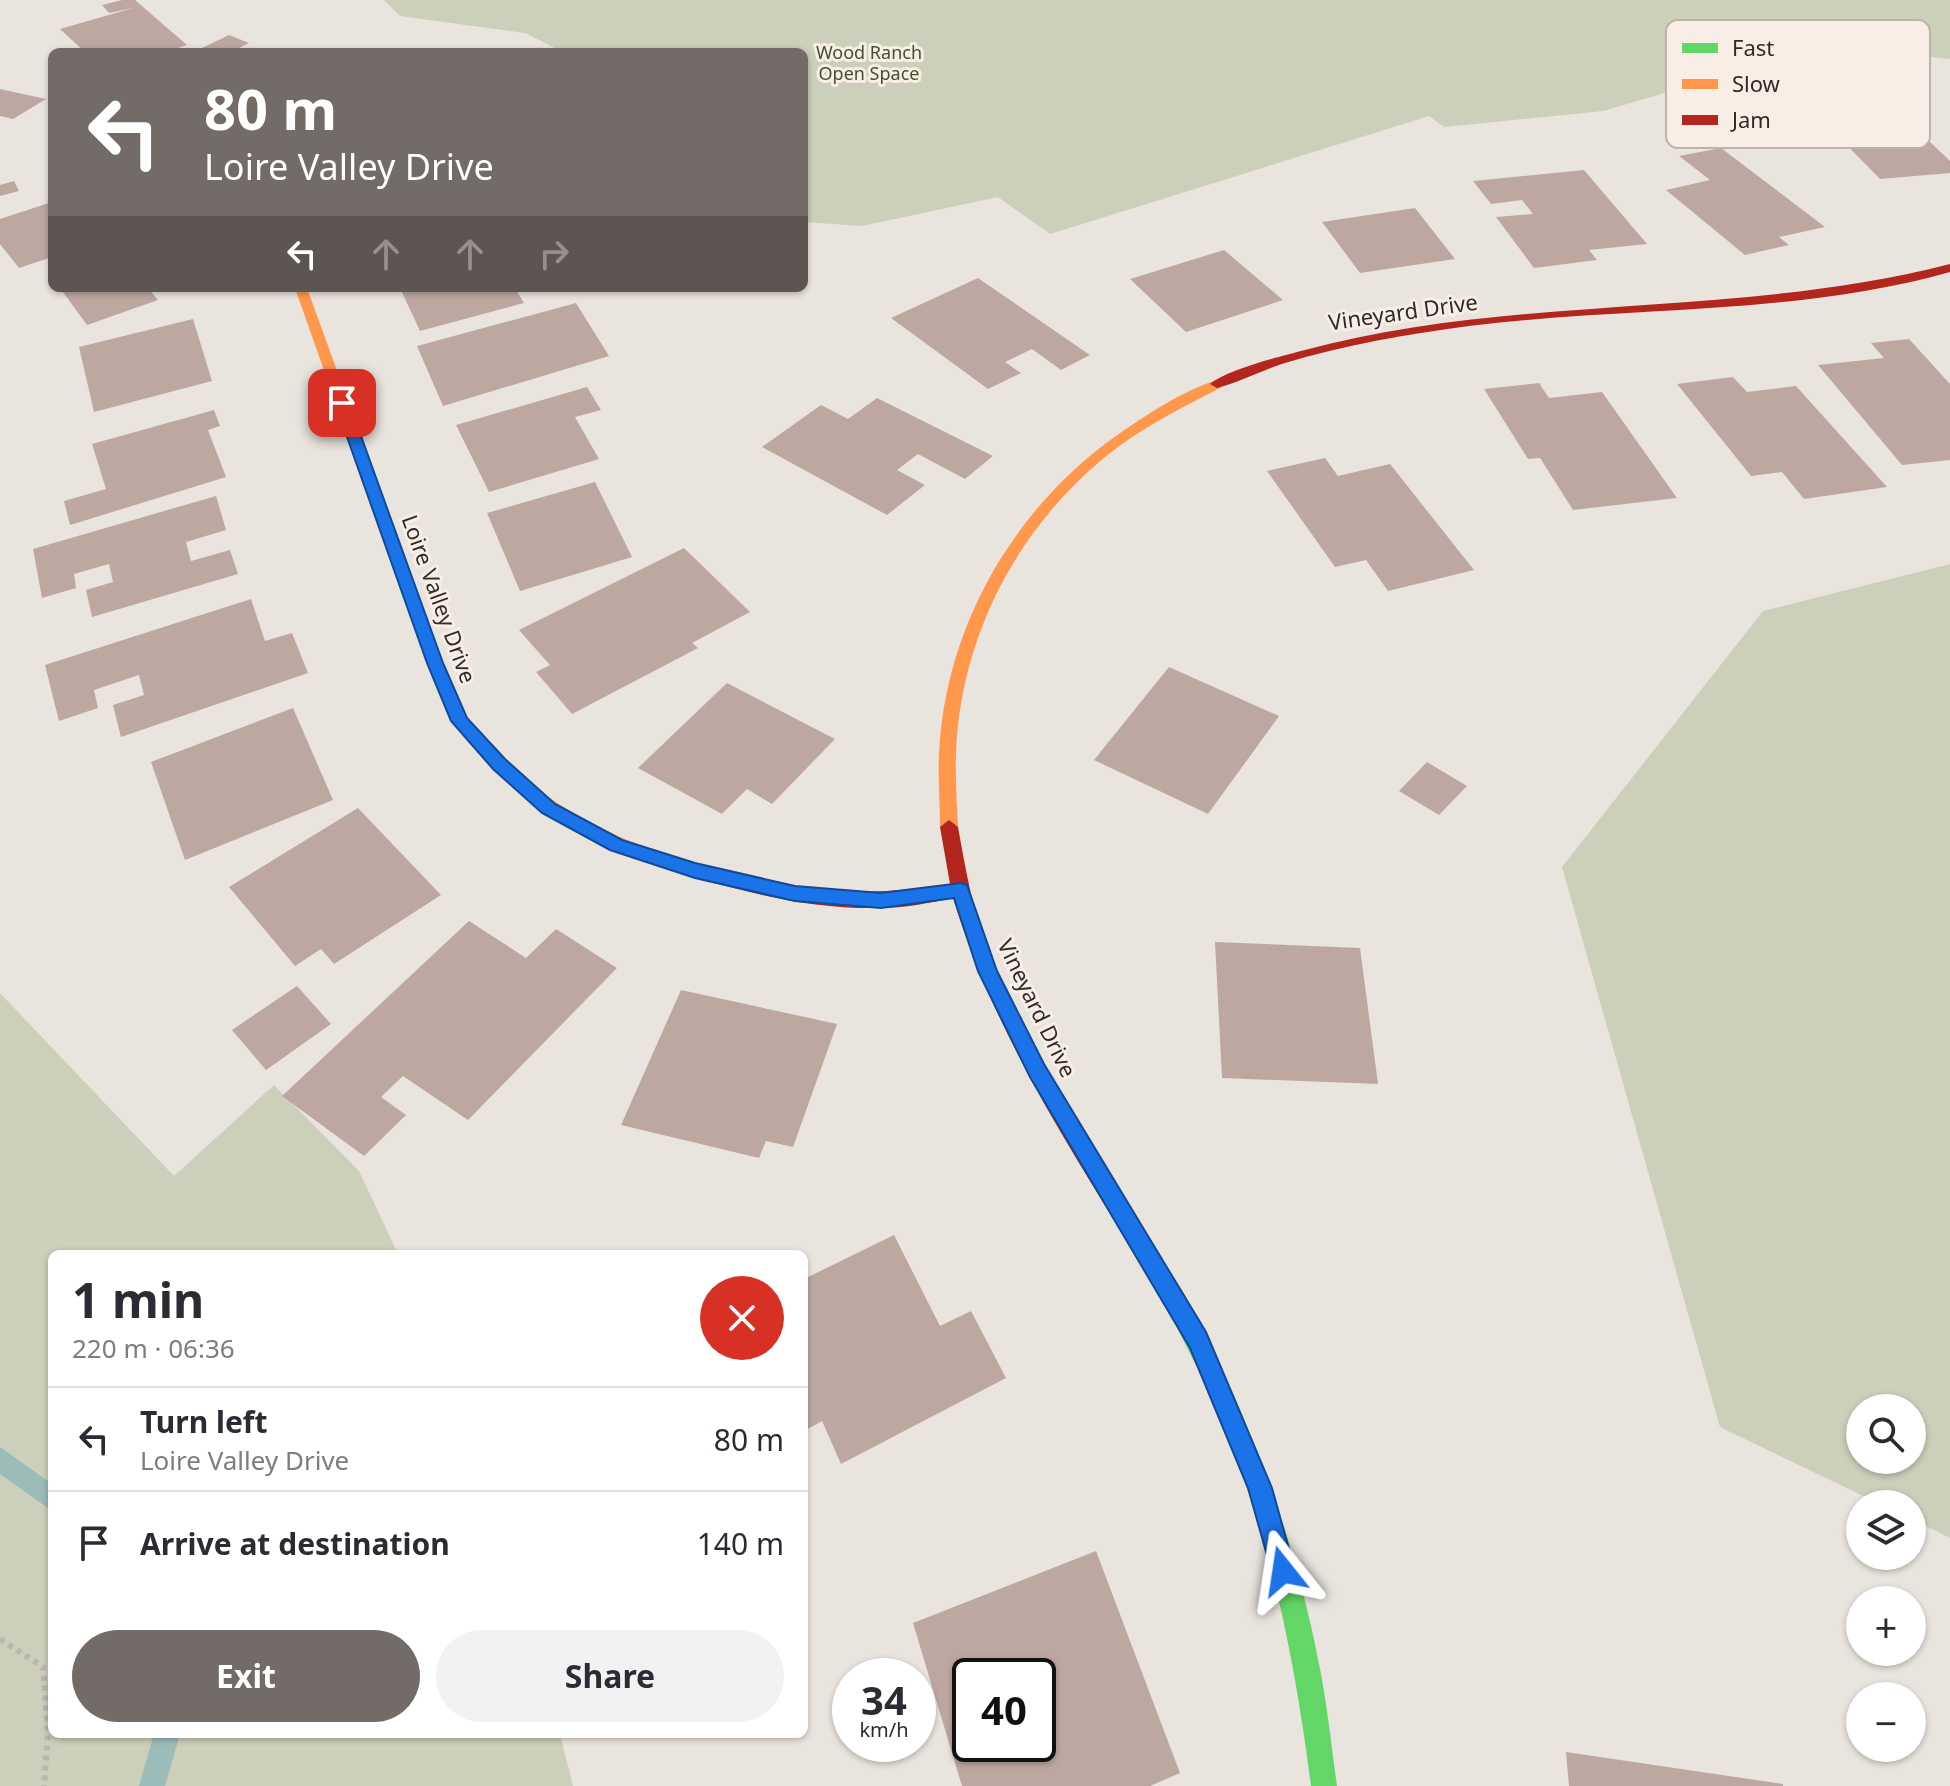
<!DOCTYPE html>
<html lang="en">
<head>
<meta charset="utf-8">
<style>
  body { margin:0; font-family:"Noto Sans",sans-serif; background:#f2f2f3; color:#2b2b33; height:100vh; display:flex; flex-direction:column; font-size:30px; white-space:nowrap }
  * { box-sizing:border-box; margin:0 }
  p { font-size:26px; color:#7c7c81 }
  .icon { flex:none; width:44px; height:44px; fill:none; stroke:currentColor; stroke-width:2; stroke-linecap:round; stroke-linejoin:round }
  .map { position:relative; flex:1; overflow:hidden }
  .side { position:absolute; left:48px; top:1250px; width:760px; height:488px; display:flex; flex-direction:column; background:#fff; border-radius:12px; box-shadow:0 2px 6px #0004 }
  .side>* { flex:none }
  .banner { position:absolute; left:48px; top:48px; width:760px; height:244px; border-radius:12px; box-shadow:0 2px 6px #0004; background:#736b67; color:#fff; overflow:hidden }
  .fabs { position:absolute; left:1846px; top:1394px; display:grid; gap:16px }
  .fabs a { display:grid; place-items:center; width:80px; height:80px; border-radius:50%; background:#fff; box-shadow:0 2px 6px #0004; font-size:40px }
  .speed { position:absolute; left:832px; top:1658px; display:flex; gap:16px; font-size:40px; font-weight:700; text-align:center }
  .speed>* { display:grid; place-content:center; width:104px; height:104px; border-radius:50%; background:#fff; box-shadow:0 2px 6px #0004; line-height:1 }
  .speed small { font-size:20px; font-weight:400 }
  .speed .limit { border:4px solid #111; border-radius:12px; background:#fff; color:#111 }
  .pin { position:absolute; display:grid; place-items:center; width:68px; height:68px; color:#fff; margin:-34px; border-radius:16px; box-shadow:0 4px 12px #0006 }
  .me { position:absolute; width:88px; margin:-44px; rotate:345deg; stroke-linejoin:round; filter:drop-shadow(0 0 6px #0008) }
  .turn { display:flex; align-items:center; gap:28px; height:168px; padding:0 24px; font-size:36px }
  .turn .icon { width:104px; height:104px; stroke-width:2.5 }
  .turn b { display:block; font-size:56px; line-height:68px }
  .lanes { display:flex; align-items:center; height:76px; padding:0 24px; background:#0003; justify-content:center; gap:40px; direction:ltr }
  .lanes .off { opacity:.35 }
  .round { display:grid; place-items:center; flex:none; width:84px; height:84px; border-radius:42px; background:#f2f2f3 }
  .head { display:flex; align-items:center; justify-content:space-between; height:136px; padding:0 24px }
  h1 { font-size:48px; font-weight:700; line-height:60px }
  .cta { display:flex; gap:16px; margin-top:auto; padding:16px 24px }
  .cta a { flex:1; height:92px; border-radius:48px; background:#736b67; color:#fff; font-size:32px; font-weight:700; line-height:92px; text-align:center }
  .cta a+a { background:#f2f2f3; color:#2b2b33 }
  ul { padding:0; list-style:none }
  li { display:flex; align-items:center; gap:24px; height:104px; padding:0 24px; border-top:2px solid #e1e1e2 }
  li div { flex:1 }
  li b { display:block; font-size:30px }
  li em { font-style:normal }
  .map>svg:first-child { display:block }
  .green { fill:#cccfb9; fill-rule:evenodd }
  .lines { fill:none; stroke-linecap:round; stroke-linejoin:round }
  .stream { fill:#9cbcba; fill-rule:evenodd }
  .building { fill:#bda8a1; fill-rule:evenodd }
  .path { stroke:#bcb5b0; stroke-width:6; stroke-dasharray:5 5; stroke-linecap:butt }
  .fast { fill:#63d668; fill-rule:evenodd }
  .slow { fill:#ff974d; fill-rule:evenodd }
  .jam { fill:#b3261e; fill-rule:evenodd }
  .route { fill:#1a73e8; stroke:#114b97; stroke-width:2 }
  .labels { text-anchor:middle; stroke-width:6; stroke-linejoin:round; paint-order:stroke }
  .far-park-label { font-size:18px; fill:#45502c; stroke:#f8eee5 }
  .street-label { font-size:22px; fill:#332a27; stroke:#f8eee5 }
  .key { fill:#f8eee5; stroke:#bdb3ac; stroke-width:2 }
  .key-label { font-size:22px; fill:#332a27 }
</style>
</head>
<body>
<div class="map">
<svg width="1950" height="1786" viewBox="0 0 1950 1786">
  <rect width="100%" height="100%" fill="#eae4de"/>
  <path class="green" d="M384 0H1950V59L1913 55 1733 73 1603 111 1444 127 1429 116 1050 234 998 197 862 226 804 222V52H563L525 33 400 16Z
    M1950 564V1538L1912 1519V1504H1880L1720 1427 1562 867 1763 611ZM1860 1408H1912V1460H1860Z
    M0 993 174 1176 274 1085 359 1171 398 1254H52V1734H560L573 1786H0Z"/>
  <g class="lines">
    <path class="stream" d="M0 1447 52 1484V1511L0 1474Z
      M154 1734H180L165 1786H139Z"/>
  </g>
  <path class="building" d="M122 0H135L187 45 166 52H85L60 29 133 8 109 13 102 5Z
    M229 35 249 43 231 52H213L202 48Z
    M0 89 46 99 13 119 0 116Z
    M1907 120 1950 161V173L1880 179 1828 126Z
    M1721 148 1825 227 1779 237 1789 245 1745 255 1666 190 1710 180 1679 156Z
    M1584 170 1647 244 1589 250 1597 260 1534 268 1496 217 1533 214 1522 200 1491 204 1473 181Z
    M14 181 19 191 0 196V185Z
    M52 202V257L19 268 0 244V219Z
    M1415 208 1455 259 1360 273 1322 222Z
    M1224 250 1283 300 1186 332 1130 279Z
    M978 278 1090 355 1061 370 1032 349 1005 362 1021 373 988 389 891 318Z
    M60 288H148L158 300 87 325Z
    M400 288H515L524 303 420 331Z
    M576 303 609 356 443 406 417 346Z
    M193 319 212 381 94 412 79 347Z
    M1909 339 1950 384V460L1902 465 1818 365 1884 358 1871 343Z
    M1733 377 1747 392 1796 386 1887 487 1804 499 1782 472 1751 476 1677 384Z
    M1539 383 1549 398 1602 392 1677 498 1573 510 1540 458 1528 459 1484 389Z
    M587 387 601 410 575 417 599 459 489 492 456 425Z
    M877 398 993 456 965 479 918 454 897 470 925 485 887 515 762 447 821 405 848 419Z
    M214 410 220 426 208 430 226 477 70 525 64 501 106 489 92 444Z
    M1325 458 1338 476 1390 464 1474 570 1388 591 1366 560 1335 567 1267 471Z
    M595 482 632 557 520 591 487 513Z
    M216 496 226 530 186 542 191 561 230 550 238 574 92 617 86 590 113 582 109 564 74 574 76 588 42 598 33 549Z
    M684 548 750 612 692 643 698 648 572 714 536 672 550 665 519 630Z
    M251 599 265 641 292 633 308 673 121 737 113 705 144 695 139 675 94 690 98 708 59 721 45 665Z
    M1169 667 1279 716 1208 814 1094 760Z
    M727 683 835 739 772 804 747 789 722 814 638 768Z
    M293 708 333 800 185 860 151 762Z
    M1427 762 1467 786 1439 815 1399 791Z
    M358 808 441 895 334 964 321 949 295 966 229 887Z
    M469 921 526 958 556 929 617 968 468 1120 403 1076 381 1097 406 1115 364 1156 282 1096Z
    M1215 942 1360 948 1378 1084 1222 1078Z
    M297 986 331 1024 266 1070 232 1030Z
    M681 990 837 1024 793 1147 766 1141 759 1158 621 1125Z
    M894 1235 940 1326 971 1311 1006 1378 841 1464 822 1421 804 1431V1279Z
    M1096 1551 1180 1773 1150 1786H962L913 1623ZM970 1676H1038V1744H970Z
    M1566 1752 1783 1784V1786H1569Z"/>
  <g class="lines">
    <path class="path" d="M0 1639 43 1667 48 1732 44 1786"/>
    <path class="fast" d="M1176 1290 1184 1294C1246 1408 1293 1531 1318 1659 1327 1701 1331 1744 1337 1786H1311C1295 1661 1273 1551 1227 1433 1210 1387 1184 1346 1165 1301L1168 1294Z"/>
    <path class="slow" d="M295 288H307L443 663C451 681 457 704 468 719 514 782 584 827 657 851L660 856 657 861 651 863 610 850 543 813 493 769 454 725 427 663Z
      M1217 380 1222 381V387C1179 409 1135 431 1098 463 1013 536 960 641 956 754 955 778 957 803 958 827L949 834 943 832 940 827C940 803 938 778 939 754 945 627 1013 509 1116 436 1146 415 1182 391 1217 380Z"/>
    <path class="jam" d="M1950 264V272C1794 316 1629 306 1469 326 1407 334 1345 345 1285 363 1262 370 1240 382 1217 388L1210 384C1227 370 1278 357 1301 351 1513 293 1738 319 1950 264Z
      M949 820 958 827C966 871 973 914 990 956 1037 1077 1116 1184 1184 1294L1187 1301 1184 1308 1176 1312 1168 1308C1087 1173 1000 1051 953 898 929 903 905 908 880 908 799 910 721 886 645 861L642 856 645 851 651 849C757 883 838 903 950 884L940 827Z"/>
  </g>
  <path class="route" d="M342 399 349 403 443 663 467 718 505 759 555 804 622 840 695 863 795 886 881 893 961 883 967 885 997 971 1044 1064 1206 1332 1272 1488 1295 1571 1291 1580 1283 1583 1274 1580 1248 1488 1190 1348 1030 1077 978 971 954 898 881 908 795 901 695 878 610 850 542 813 493 769 451 721 427 663 335 403Z"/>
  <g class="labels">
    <g class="far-park-label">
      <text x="869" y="59">Wood Ranch<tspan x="869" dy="21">Open Space</tspan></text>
    </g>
    <g class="street-label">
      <text transform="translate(1403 312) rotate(-8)" y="8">Vineyard Drive</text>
      <text transform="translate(439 599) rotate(70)" y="8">Loire Valley Drive</text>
      <text transform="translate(1037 1008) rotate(64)" y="8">Vineyard Drive</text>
    </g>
  </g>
  <rect x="1666" y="20" width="264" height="128" rx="12" class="key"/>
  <rect x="1682" y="43" width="36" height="10" fill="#63d668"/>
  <rect x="1682" y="79" width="36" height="10" fill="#ff974d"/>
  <rect x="1682" y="115" width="36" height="10" fill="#b3261e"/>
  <g class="key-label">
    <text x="1732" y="56">Fast</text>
    <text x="1732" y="92">Slow</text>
    <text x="1732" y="128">Jam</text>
  </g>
</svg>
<div class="fabs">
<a><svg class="icon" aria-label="search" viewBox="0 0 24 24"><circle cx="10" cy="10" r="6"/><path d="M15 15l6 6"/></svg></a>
<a><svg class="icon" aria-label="layers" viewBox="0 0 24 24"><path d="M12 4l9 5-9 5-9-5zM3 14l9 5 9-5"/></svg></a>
<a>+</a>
<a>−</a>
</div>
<div class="speed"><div>34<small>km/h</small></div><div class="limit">40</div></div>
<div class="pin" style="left:342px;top:403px;background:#d93025"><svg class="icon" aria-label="arrive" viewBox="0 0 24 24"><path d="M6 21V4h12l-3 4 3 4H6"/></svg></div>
<svg class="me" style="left:1283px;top:1571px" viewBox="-20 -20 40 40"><path d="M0-17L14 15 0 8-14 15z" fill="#1a73e8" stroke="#fff" stroke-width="4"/></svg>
<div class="banner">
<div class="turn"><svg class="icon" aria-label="left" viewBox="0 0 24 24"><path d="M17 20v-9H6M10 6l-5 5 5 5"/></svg><div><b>80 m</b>Loire Valley Drive</div></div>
<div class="lanes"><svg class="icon" aria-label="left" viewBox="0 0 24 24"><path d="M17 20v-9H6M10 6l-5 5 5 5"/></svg><svg class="icon off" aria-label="ahead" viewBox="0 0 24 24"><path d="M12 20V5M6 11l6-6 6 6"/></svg><svg class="icon off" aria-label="ahead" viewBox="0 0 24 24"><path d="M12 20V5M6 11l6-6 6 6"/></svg><svg class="icon off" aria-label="right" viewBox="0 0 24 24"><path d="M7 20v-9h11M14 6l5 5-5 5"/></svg></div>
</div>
<section class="side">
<div class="head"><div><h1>1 min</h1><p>220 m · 06:36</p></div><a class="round" style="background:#d93025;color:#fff"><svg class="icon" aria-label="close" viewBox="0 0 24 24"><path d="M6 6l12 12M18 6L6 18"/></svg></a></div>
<ul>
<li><svg class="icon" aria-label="left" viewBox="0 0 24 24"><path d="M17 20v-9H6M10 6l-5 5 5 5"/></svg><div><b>Turn left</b><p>Loire Valley Drive</p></div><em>80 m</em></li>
<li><svg class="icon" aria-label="arrive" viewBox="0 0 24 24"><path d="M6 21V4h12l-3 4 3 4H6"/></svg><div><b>Arrive at destination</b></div><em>140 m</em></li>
</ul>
<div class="cta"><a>Exit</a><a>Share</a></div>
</section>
</div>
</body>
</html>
